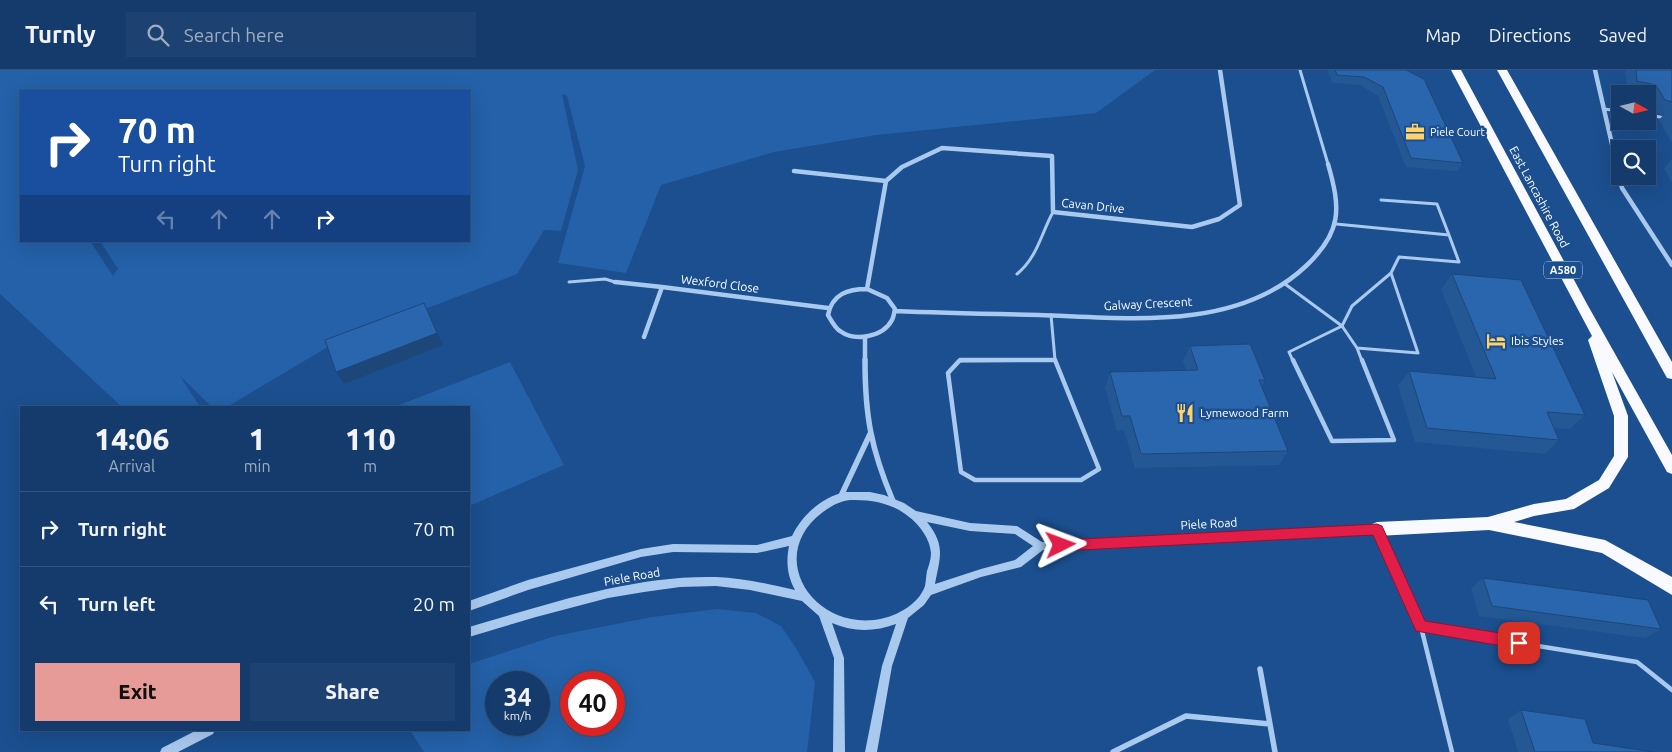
<!DOCTYPE html>
<html lang="en">
<head>
<meta charset="utf-8">
<style>
  body { margin:0; font-family:Ubuntu,sans-serif; background:#1d4271; color:#f1f3f6; height:100vh; display:flex; flex-direction:column; font-size:19px; white-space:nowrap }
  * { box-sizing:border-box; margin:0 }
  p { font-size:16px; color:#9dadc1 }
  .icon { flex:none; width:28px; height:28px; fill:none; stroke:currentColor; stroke-width:2; stroke-linecap:round; stroke-linejoin:round }
  .map { position:relative; flex:1; overflow:hidden }
  .panel { position:absolute; left:20px; top:336px; width:450px; height:325px; display:flex; flex-direction:column; background:#143b6b; border-radius:0px; box-shadow:0 5px 20px #0002,0 0 0 1px #33557e }
  .panel>* { flex:none }
  .top-card { position:absolute; left:20px; top:20px; width:450px; height:152px; border-radius:0px; box-shadow:0 5px 20px #0002,0 0 0 1px #33557e; background:#1a4fa0; color:#fff; overflow:hidden }
  .needle { width:32px; rotate:98deg }
  .controls { position:absolute; left:1611px; top:15px; display:grid; gap:10px }
  .controls a { display:grid; place-items:center; width:45px; height:45px; border-radius:0px; background:#143b6b; box-shadow:0 5px 20px #0002,0 0 0 1px #33557e; font-size:25px }
  .speed { position:absolute; left:485px; top:601px; display:flex; gap:10px; font-size:25px; font-weight:700; text-align:center }
  .speed>* { display:grid; place-content:center; width:65px; height:65px; border-radius:50%; background:#143b6b; box-shadow:0 5px 20px #0002,0 0 0 1px #33557e; line-height:1 }
  .speed small { font-size:12px; font-weight:400 }
  .speed .limit { border:8px solid #d22; background:#fff; color:#111 }
  .pin { position:absolute; display:grid; place-items:center; width:42px; height:42px; color:#fff; margin:-21px; border-radius:10px; box-shadow:0 2px 8px #0006 }
  .me { position:absolute; width:55px; margin:-28px; rotate:87deg; stroke-linejoin:round; filter:drop-shadow(0 0 4px #0008) }
  .turn { display:flex; align-items:center; gap:18px; height:105px; padding:0 15px; font-size:22px }
  .turn .icon { width:65px; height:65px; stroke-width:2.5 }
  .turn b { display:block; font-size:35px; line-height:42px }
  .lanes { display:flex; align-items:center; height:48px; padding:0 15px; background:#0003; justify-content:center; gap:25px; direction:ltr }
  .lanes .off { opacity:.35 }
  .eta { display:flex; justify-content:space-evenly; align-items:center; height:85px; text-align:center }
  .eta b { font-size:30px; font-weight:800; line-height:35px }
  .primary-button { display:flex; gap:10px; margin-top:auto; padding:10px 15px }
  .primary-button a { flex:1; height:58px; border-radius:0px; background:#e69b98; color:#111; font-size:20px; font-weight:800; line-height:58px; text-align:center }
  .primary-button a+a { background:#1d4271; color:#f1f3f6 }
  ul { padding:0; list-style:none }
  li { display:flex; align-items:center; gap:15px; height:75px; padding:0 15px; border-top:1px solid #33557e }
  li div { flex:1 }
  li b { display:block; font-size:19px }
  li em { font-style:normal }
  header { display:flex; align-items:center; gap:30px; box-sizing:border-box; height:70px; padding:0 25px; background:#143b6b; border-bottom:1px solid #33557e }
  header strong { font-size:24px }
  nav { display:flex; gap:28px; margin-inline-start:auto; font-size:18px }
  .search { width:350px; height:45px; background:#1d4271; display:flex; align-items:center; gap:12px; box-sizing:border-box; padding:0 18px; border-radius:0px; color:#9dadc1; font-size:19px }
  .map>svg:first-child { display:block }
  .green { fill:#2461a8; fill-rule:evenodd }
  .lines { fill:none; stroke-linecap:round; stroke-linejoin:round }
  .service-far1 { stroke:#a9c9ee; stroke-width:3 }
  .service { stroke:#a9c9ee; stroke-width:4.5 }
  .minor-far1 { stroke:#a9c9ee; stroke-width:4.5 }
  .minor { stroke:#a9c9ee; stroke-width:5.5 }
  .tertiary { fill:#a9c9ee; fill-rule:evenodd }
  .trunk { fill:#f8faff; fill-rule:evenodd }
  .wall { fill:#245895 }
  .shaded-wall { fill:#1d4779 }
  .building { fill:#2a66ad; stroke:#1d4779 }
  .route { fill:#e11d48; stroke:#92132f }
  .labels { text-anchor:middle; stroke-width:5; stroke-linejoin:round; paint-order:stroke }
  .far-poi-label { font-size:11px; fill:#fff; stroke:#1b4f8f; text-anchor:start }
  .shield { fill:#1b4f8f; stroke:#bbcadd; stroke-width:1 }
  .shield-label { font-size:11px; font-weight:bold; fill:#fff }
  .street-label { font-size:12px; fill:#fff; stroke:#1b4f8f }
  .poi-label { font-size:12px; fill:#fff; stroke:#1b4f8f; text-anchor:start }
</style>
</head>
<body>
<header>
<strong>Turnly</strong>
<div class="search"><svg class="icon" aria-label="search" viewBox="0 0 24 24"><circle cx="10" cy="10" r="6"/><path d="M15 15l6 6"/></svg>Search here</div>
<nav><a>Map</a><a>Directions</a><a>Saved</a></nav>
</header>
<div class="map">
<svg width="1672" height="682" viewBox="0 0 1672 682">
  <rect width="100%" height="100%" fill="#1b4f8f"/>
  <path class="green" d="M0 0H1155L1096 43 876 65 774 82 661 115 626 203 558 193 585 96 567 26 562 24 578 100 561 161 544 160 517 204 333 274 225 338 212 337 180 306 200 337H122L0 224ZM21 21H469V171H100L118 199 113 206 90 171H21Z
    M510 292 564 395 469 436V338L394 337Z
    M717 539 756 543 781 556 796 578 815 612 807 682H424L410 660H469V594L555 566 652 547ZM539 612V655H496V612ZM614 612V655H571V612Z"/>
  <g class="lines">
    <path class="service-far1" d="M1300 0 1328 94
      M1604 39 1620 41
      M1648 45 1672 49
      M1381 130 1437 134 1449 165
      M1336 154 1449 165 1459 192 1399 187 1391 203 1418 283 1357 278 1362 291
      M1017 204C1037 188 1041 164 1053 142
      M569 212 605 209 615 212
      M1285 214 1342 256 1289 282 1293 291
      M1051 245 1055 290
      M1357 278 1342 256 1352 236 1391 203
      M959 291 1055 290"/>
    <path class="service" d="M960 290H1055L1099 399 1081 410H975L961 402 948 303Z
      M1293 290 1332 371 1394 370 1362 290
      M1378 461 1421 557 1452 682
      M1421 557 1637 592 1672 620"/>
    <path class="minor-far1" d="M1595 0 1622 118 1672 195
      M794 101 886 111
      M615 212 662 217
      M867 219 886 111 902 97 942 78 1052 86 1053 142 1192 157 1219 149 1240 135 1220 0
      M867 219 887 228 895 239C894 242 894 247 892 250 883 267 855 272 840 261 835 258 831 250 828 245 832 224 848 219 867 219Z
      M895 241C943 243 991 244 1039 245 1126 248 1236 262 1306 196 1342 162 1341 139 1328 94
      M644 267 662 217 828 238
      M865 291V267"/>
    <path class="minor" d="M865 290C865 346 871 379 893 431
      M840 428 870 364
      M1260 599 1275 682
      M1113 682 1186 646 1270 654"/>
    <path class="tertiary" d="M846 422H870L884 425 904 433 916 441 970 453 1017 456 1042 472 1377 455 1380 456 1382 459 1380 462 1377 463 1043 480 1021 497 981 507 931 525 924 535 908 548 892 596 877 682H865L882 596 896 554C874 562 853 562 832 553L844 588 845 682H833L834 588 819 546 802 531 750 520 716 516 680 517 644 522 608 528 536 547 469 567V557C549 534 632 505 716 507 743 508 768 514 795 520 787 505 786 492 789 476L757 483 673 482 641 487 528 520 469 541V531L528 510 641 479 673 474 757 475 792 466C802 445 823 426 846 422ZM850 430C878 429 903 436 921 459 926 466 930 473 931 483 931 489 929 495 927 501 926 506 926 511 925 516 918 536 893 548 874 550 810 557 766 484 823 442 831 436 840 431 850 430ZM927 452 970 461 1015 464 1033 476 1015 490 981 499 935 514C940 487 946 476 927 452Z
      M197 660H215L213 664 178 682H160L162 678Z"/>
    <path class="trunk" d="M1451 0H1461L1587 234 1672 385V404L1667 402 1612 302 1628 346V387L1609 418 1574 439 1534 446 1514 452 1605 470 1672 507V525L1602 483 1489 460 1377 466 1372 464 1369 459 1372 454 1377 452 1488 447 1534 434 1566 429 1599 410 1614 386V346L1588 270 1592 266Z
      M1497 0H1507L1672 292V309L1667 308Z"/>
  </g>
  <path class="wall" d="M1328 0H1406L1463 93 1457 101 1406 97 1378 26 1360 15 1332 13Z
    M1625 0H1672V73L1659 50 1664 44 1655 43 1648 29V24H1628Z
    M1672 89V113L1664 98Z
    M1452 204 1585 345 1570 359 1554 358 1559 370 1545 384 1415 372 1398 316 1409 301 1476 307 1441 219Z
    M1190 276 1265 310 1262 316 1288 381 1279 395 1135 398 1124 360 1117 361 1105 317 1110 302 1186 300 1183 291Z
    M1483 508 1661 559 1645 568 1479 546 1471 518Z
    M1521 640 1593 673 1653 682H1518L1508 649Z"/>
  <path class="shaded-wall" d="M424 233 443 275 344 314 336 302Z"/>
  <path class="building" d="M1335 0H1406L1424 9 1463 93 1411 88 1383 17 1364 7 1337 5Z
    M1636 0H1672V32L1665 30 1656 15 1637 11Z
    M1452 204 1521 210 1585 345 1547 342 1559 370 1427 358 1409 301 1496 309Z
    M424 233 437 263 336 302 325 270Z
    M1250 274 1265 310H1259L1288 381 1141 384 1130 346H1122L1110 302 1198 300 1190 276Z
    M1483 508 1648 530 1661 559 1492 536Z
    M1521 640 1585 649 1593 673 1653 682H1535Z"/>
  <path class="route" d="M1377 454 1382 456 1425 551 1519 566 1524 568 1526 573 1524 577 1519 579 1416 561 1373 465 1061 481 1057 479 1055 475 1057 471 1061 470Z"/>
  <defs>
    <g id="office-bare" transform="scale(1.5)"><path d="M-6-3h4V-5.5h4V-3h4V5H-6ZM-1-4.5V-3h2v-1.5ZM-6 0V1H6V0Z" fill="#ffd166" stroke="#1b4f8f" stroke-width="2.5" paint-order="stroke"/></g>
    <g id="hotel-bare" transform="scale(1.5)"><path d="M-6-4.5h1.5V1H6V5H4.5V3h-9V5H-6ZM-4 0a1.8 1.8 0 1 1 3.6 0ZM.5 0V-2.5h3Q6-2.5 6 0Z" fill="#ffd166" stroke="#1b4f8f" stroke-width="2.5" paint-order="stroke"/></g>
    <g id="restaurant-bare" transform="scale(1.5)"><path d="M-5-6h1v4h1v-4h1v4h1v-4h1v5L-1.5 .5V6h-2V.5L-5-1ZM5-6V6H3V1.5H1.5Q1.5-4 5-6Z" fill="#ffd166" stroke="#1b4f8f" stroke-width="2.5" paint-order="stroke"/></g>
  </defs>
  <g fill-rule="evenodd">
    <use href="#office-bare" x="1415" y="62"/>
    <use href="#hotel-bare" x="1496" y="271"/>
    <use href="#restaurant-bare" x="1185" y="343"/>
  </g>
  <g class="labels">
    <g class="far-poi-label">
      <text x="1430" y="66">Piele Court</text>
    </g>
    <rect class="shield" x="1544" y="191.5" width="38" height="17" rx="4"/>
    <g class="shield-label">
      <text x="1563" y="204">A580</text>
    </g>
    <g class="street-label">
      <text transform="translate(1539 127) rotate(62)" y="4">East Lancashire Road</text>
      <text transform="translate(1093 136) rotate(6)" y="4">Cavan Drive</text>
      <text transform="translate(720 214) rotate(7)" y="4">Wexford Close</text>
      <text transform="translate(1148 234) rotate(-3)" y="4">Galway Crescent</text>
      <text transform="translate(1209 454) rotate(-3)" y="4">Piele Road</text>
      <text transform="translate(632 507) rotate(-10)" y="4">Piele Road</text>
    </g>
    <g class="poi-label">
      <text x="1511" y="275">Ibis Styles</text>
      <text x="1200" y="347">Lymewood Farm</text>
    </g>
  </g>
</svg>
<div class="controls">
<a><svg class="needle" viewBox="-14 -14 28 28"><path d="M0-13l5 13h-10z" fill="#e53935"/><path d="M0 13l5-13h-10z" fill="#9dadc1"/></svg></a>
<a><svg class="icon" aria-label="search" viewBox="0 0 24 24"><circle cx="10" cy="10" r="6"/><path d="M15 15l6 6"/></svg></a>
</div>
<div class="speed"><div>34<small>km/h</small></div><div class="limit">40</div></div>
<div class="pin" style="left:1519px;top:573px;background:#d93025"><svg class="icon" aria-label="arrive" viewBox="0 0 24 24"><path d="M6 21V4h12l-3 4 3 4H6"/></svg></div>
<svg class="me" style="left:1061px;top:475px" viewBox="-20 -20 40 40"><path d="M0-17L14 15 0 8-14 15z" fill="#e11d48" stroke="#fff" stroke-width="4"/></svg>
<div class="top-card">
<div class="turn"><svg class="icon" aria-label="right" viewBox="0 0 24 24"><path d="M7 20v-9h11M14 6l5 5-5 5"/></svg><div><b>70 m</b>Turn right</div></div>
<div class="lanes"><svg class="icon off" aria-label="left" viewBox="0 0 24 24"><path d="M17 20v-9H6M10 6l-5 5 5 5"/></svg><svg class="icon off" aria-label="ahead" viewBox="0 0 24 24"><path d="M12 20V5M6 11l6-6 6 6"/></svg><svg class="icon off" aria-label="ahead" viewBox="0 0 24 24"><path d="M12 20V5M6 11l6-6 6 6"/></svg><svg class="icon" aria-label="right" viewBox="0 0 24 24"><path d="M7 20v-9h11M14 6l5 5-5 5"/></svg></div>
</div>
<section class="panel">
<div class="eta">
<div><b>14:06</b><p>Arrival</p></div>
<div><b>1</b><p>min</p></div>
<div><b>110</b><p>m</p></div>
</div>
<ul>
<li><svg class="icon" aria-label="right" viewBox="0 0 24 24"><path d="M7 20v-9h11M14 6l5 5-5 5"/></svg><div><b>Turn right</b></div><em>70 m</em></li>
<li><svg class="icon" aria-label="left" viewBox="0 0 24 24"><path d="M17 20v-9H6M10 6l-5 5 5 5"/></svg><div><b>Turn left</b></div><em>20 m</em></li>
</ul>
<div class="primary-button"><a>Exit</a><a>Share</a></div>
</section>
</div>
</body>
</html>
